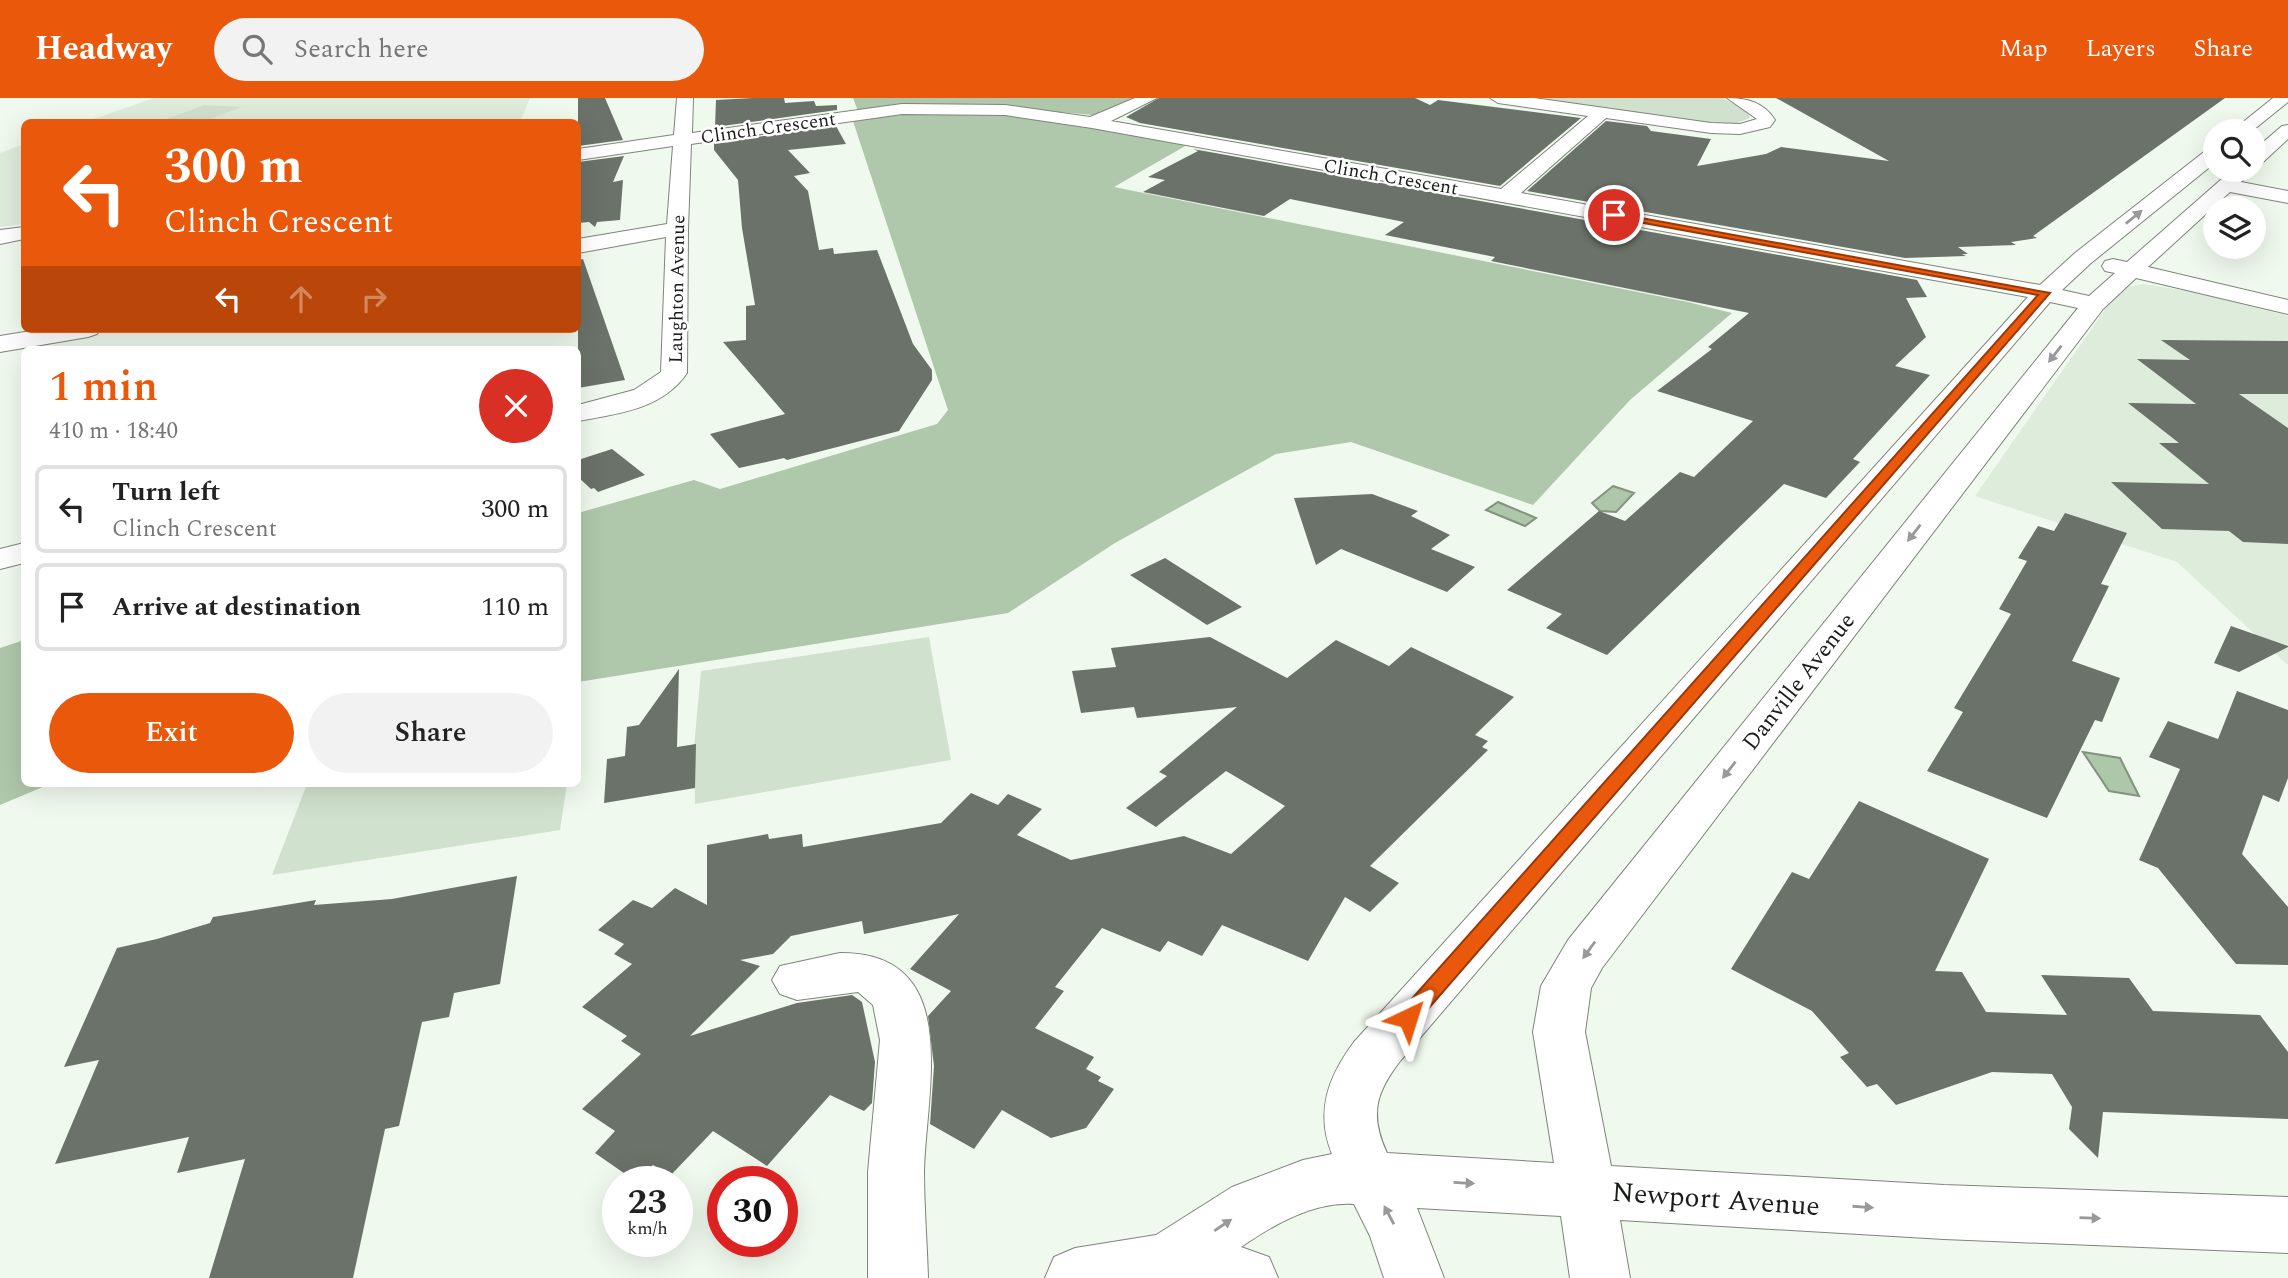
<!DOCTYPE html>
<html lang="en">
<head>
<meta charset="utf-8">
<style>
  body { margin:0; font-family:Spectral,serif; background:#f2f2f2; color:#222; height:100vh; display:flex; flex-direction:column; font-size:26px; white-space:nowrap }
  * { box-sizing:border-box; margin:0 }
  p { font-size:23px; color:#767676 }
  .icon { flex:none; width:38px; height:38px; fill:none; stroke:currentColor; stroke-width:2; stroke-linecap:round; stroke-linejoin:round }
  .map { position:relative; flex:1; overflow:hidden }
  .details { position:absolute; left:21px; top:248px; width:560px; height:441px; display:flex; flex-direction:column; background:#fff; border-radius:10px; box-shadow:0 7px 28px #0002 }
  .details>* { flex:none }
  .guide { position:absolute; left:21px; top:21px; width:560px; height:214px; border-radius:10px; box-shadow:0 7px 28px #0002; background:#ea580c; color:#fff; overflow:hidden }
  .fabs { position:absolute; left:2203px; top:21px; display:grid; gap:14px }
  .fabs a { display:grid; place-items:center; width:63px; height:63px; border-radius:50%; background:#fff; box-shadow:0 7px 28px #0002; font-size:35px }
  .speed { position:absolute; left:602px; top:1068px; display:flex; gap:14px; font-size:35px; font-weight:700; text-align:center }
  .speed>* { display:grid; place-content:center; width:91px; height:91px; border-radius:50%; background:#fff; box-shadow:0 7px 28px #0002; line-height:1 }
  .speed small { font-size:18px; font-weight:400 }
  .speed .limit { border:10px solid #d22; background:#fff; color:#111 }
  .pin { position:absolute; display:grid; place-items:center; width:60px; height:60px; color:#fff; margin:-30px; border:4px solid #fff; border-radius:50%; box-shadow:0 2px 7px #0007 }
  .me { position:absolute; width:77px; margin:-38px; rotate:41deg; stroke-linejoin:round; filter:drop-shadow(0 0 5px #0008) }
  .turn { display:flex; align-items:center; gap:24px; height:147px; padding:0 28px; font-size:32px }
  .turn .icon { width:91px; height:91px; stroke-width:2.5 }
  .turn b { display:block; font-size:49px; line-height:60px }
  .lanes { display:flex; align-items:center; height:66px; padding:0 28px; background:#0003; justify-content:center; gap:35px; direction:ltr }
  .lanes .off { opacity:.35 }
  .round { display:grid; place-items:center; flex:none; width:74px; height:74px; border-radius:37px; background:#f2f2f2 }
  .overview { display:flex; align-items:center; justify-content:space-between; height:119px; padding:0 28px }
  h1 { font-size:42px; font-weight:600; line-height:52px; color:#ea580c }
  .action { display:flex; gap:14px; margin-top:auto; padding:14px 28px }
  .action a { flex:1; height:80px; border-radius:42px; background:#ea580c; color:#fff; font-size:28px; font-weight:600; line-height:80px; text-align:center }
  .action a+a { background:#f2f2f2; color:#222 }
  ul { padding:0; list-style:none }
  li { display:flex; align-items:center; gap:21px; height:88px; margin:0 14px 10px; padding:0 14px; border:4px solid #e0e0e0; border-radius:10px }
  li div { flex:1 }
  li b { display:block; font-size:26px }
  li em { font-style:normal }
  header { display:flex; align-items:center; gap:42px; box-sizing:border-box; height:98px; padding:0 35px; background:#ea580c; color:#fff }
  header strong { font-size:33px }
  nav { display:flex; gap:38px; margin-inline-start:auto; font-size:24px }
  .search { width:490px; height:63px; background:#f2f2f2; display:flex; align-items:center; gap:18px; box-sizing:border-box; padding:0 24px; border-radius:38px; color:#767676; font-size:26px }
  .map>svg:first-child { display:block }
  .built { fill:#deecdc }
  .green { fill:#d0e2cd }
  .forest { fill:#afc7aa }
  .water { fill:#aec6a9; stroke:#82937e; stroke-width:2 }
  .building { fill:#6b7269 }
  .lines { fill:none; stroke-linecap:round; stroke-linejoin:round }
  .minor-casing { stroke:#7e857c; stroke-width:2 }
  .minor { fill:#fff; fill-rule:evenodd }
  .oneway { fill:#989998 }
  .route { fill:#ea580c; stroke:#983908; stroke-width:2 }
  .labels { text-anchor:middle; stroke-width:5; stroke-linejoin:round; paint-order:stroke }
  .far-street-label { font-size:19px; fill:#1a1d1a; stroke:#fff }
  .street-label { font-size:23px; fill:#1a1d1a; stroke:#fff }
  .near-street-label { font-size:28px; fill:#1a1d1a; stroke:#fff }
</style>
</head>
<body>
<header>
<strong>Headway</strong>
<div class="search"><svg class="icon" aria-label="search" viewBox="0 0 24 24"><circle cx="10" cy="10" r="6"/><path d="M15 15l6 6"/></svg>Search here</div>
<nav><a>Map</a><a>Layers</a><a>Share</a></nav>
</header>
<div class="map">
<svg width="2288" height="1180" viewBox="0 0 2288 1180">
  <rect width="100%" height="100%" fill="#f0f9ee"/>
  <path class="built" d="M154 0H530L520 24H85Z
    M24 46V126L0 129V55Z
    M2144 186 2194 194 2288 218V567L2177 464 1975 398 2120 190Z"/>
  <path class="green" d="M1523 0H1723L1748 14 1750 20 1734 26 1715 27Z
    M204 7 242 9 202 24H159Z
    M929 539 951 662 695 706 694 649 701 573Z
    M307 686H567L560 732 272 777Z"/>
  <path class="forest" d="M853 0H1140L1106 15 1092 17 994 8 858 13Z
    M1002 14 1187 47 1114 89 1688 204 1732 215 1630 302 1533 407 1351 344 1276 356 1115 445 1008 515 578 584V415L694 382 720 391 937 326 948 312 852 20 883 16Z
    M24 542V686H50L0 707V550Z"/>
  <path class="water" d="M1613 388 1634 395 1616 414 1600 413 1592 405Z
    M1498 404 1536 420 1525 428 1486 412Z
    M2083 654 2120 660 2139 698 2109 693Z"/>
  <path class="building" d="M578 0H605L623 42 578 48Z
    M753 0H784L785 5 814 3 816 8 837 7V12L715 29 716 2Z
    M1159 0H1415L1430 7 1438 2 1581 20 1500 88 1140 25 1126 19Z
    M1776 0H2225L2033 138 2037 140 2011 144 2016 147 1958 149 1968 156H1962L1966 158 1905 160 1527 93 1606 23 1647 28 1651 33 1711 41 1697 68 1766 56 1781 49 1889 63Z
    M836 28 846 46 788 52 810 75 794 78 808 93 819 152 833 150 834 156 877 152 913 246 932 272V282L899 333 787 362 784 360 739 370 710 336 785 316 723 244 746 242V208L755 207 742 130 738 82 714 52V45Z
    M1193 51 1917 182 1927 199 1906 200 1926 239 1895 268 1930 277 1853 361 1860 364 1826 400 1784 386 1607 557 1546 530 1562 516 1507 492 1599 413 1625 423 1680 374 1694 379 1753 323 1657 293 1712 251 1708 249 1749 215 1491 163 1495 159 1385 137 1404 124 1290 101 1264 118 1143 94 1165 82 1148 79 1198 53Z
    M624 58 613 84 623 82 620 122 597 124 595 129 589 124 578 125V64Z
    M583 161 625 282 578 290V162Z
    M2161 242 2288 243V296H2239L2288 330V446L2243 444 2229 433 2162 431 2111 384 2209 386 2159 345H2179L2128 305 2196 306 2137 261 2190 262Z
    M612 351 645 377 598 394 594 390 591 391 578 379V362Z
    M1372 396 1418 413 1411 418 1450 437 1431 451 1475 469 1447 494 1341 451 1316 467 1294 400Z
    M2065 415 2127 435 2101 486 2109 488 2072 563 2120 580 2102 624 2095 622 2047 720 1927 673 1963 614 1954 610 2011 516 1999 511 2027 463 2018 460 2038 428 2054 433Z
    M1165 460 1242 509 1207 527 1130 477Z
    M2231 528 2288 548V549L2239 574 2214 565Z
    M1210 539 1287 580 1336 542 1389 568 1411 549 1514 599 1475 637 1488 643 1482 649 1488 652 1370 768 1399 785 1370 814 1345 799 1308 863 1222 827 1202 858 1168 843 1160 854 1102 830 1055 889 1064 893 1035 930 1094 959 1086 971 1101 979 1098 983 1114 991 1086 1030 1051 1040 1002 1012 974 1051 930 1026 934 968 928 918 951 893 910 871 959 816 864 836 862 823 791 838 773 856 740 862 760 868 690 938 797 905 852 897 862 904 875 964 872 1005 864 1013 830 997 767 1068 713 1033 670 1078 653 1067 646 1074 640 1070 631 1080 595 1055 615 1033 582 1011 641 956 621 943 627 938 582 909 632 866 614 856 624 846 598 832 633 802 652 810 675 790 707 807V747L768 736 769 741 802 736 803 749 941 725 971 695 998 707 1008 696 1042 711 1017 737 1071 762 1184 738 1231 756 1285 708 1226 673 1156 729 1126 710 1167 678 1159 674 1237 609 1137 620 1134 609 1081 615 1072 573 1116 569 1111 550Z
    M679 571 677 649 696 646 695 690 604 705 607 661 625 658 627 629 639 627Z
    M2237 593 2288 612V680L2279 704 2263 697 2242 756 2288 809V867L2236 866 2158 770 2139 762 2180 671 2149 659 2168 623 2218 641Z
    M1859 703 1989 761 1935 873 1962 874 1986 914 2067 917 2041 877 2129 880 2153 913 2260 917 2288 954V1021L2103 1014 2098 1060 2069 1031 2072 1009 2052 976 1992 974 1896 1007 1877 986 1867 989 1840 959 1849 955 1812 913 1731 871 1792 774 1809 781Z
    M517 778 500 886 454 895 449 919 422 924 399 1028 385 1031 353 1180H209L245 1061 177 1075 189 1039 55 1066 99 962 64 969 117 850 157 841 210 825 213 819 316 802 314 807 392 801Z"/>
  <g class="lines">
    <g class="minor-casing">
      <path id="minor" d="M677 0H693L692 35 902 6 1005 7 1090 19 1135 0H1157L1111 23 1501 91 1588 18 1498 5 1490 0H1534L1711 25 1740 26 1757 21 1727 0C1746 0 1764 4 1775 22L1770 29 1740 36 1711 35 1606 20 1521 95 2040 187 2075 155 2209 50 2216 49V64L2091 165 2062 192 2089 198 2115 175 2105 173 2102 168 2105 163 2113 161 2127 164 2232 72H2252L2241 84 2288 93V105L2230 94 2148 169 2288 202V216L2136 180 2103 211 1602 870 1591 890 1585 934 1611 1068 1944 1087 2288 1099V1155L1944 1141 1620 1122 1630 1180H1570L1561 1118 1417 1110 1444 1180H1384L1370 1138 1354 1106C1314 1103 1273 1127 1241 1149L1269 1159 1278 1180H1045L1054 1159 1075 1150 1156 1137 1232 1089 1303 1062 1332 1056C1315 1014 1328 979 1354 944L2028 199 1092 30 1005 17 902 16 691 46 688 131 687 275C663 311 617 316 578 323V307L634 292 661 274 666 139 578 155V141L667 126 673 48 578 62V51L674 37ZM2050 204 2078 210 1568 842 1541 888 1533 934 1554 1065 1387 1055C1369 1016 1376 994 1401 962Z
        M2273 0H2288V4L2252 33H2232Z
        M2288 27V41L2261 66 2254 68V52L2282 28Z
        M24 129V141L0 146V132Z
        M43 231H101L97 236 88 239 0 254V238Z
        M24 445V465L0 471V451Z
        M840 855C964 854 926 992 924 1073 924 1108 927 1144 928 1180H868V1074L880 942 873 907 858 894 797 902 780 896 772 882 780 868Z"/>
    </g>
    <use href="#minor" class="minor"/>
  </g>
  <defs><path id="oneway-solid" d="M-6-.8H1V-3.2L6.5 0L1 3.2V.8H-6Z" transform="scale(1.75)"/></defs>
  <g class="oneway">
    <use href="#oneway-solid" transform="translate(2134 119) rotate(-39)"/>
    <use href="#oneway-solid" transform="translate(2055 256) rotate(128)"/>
    <use href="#oneway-solid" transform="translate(1914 435) rotate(128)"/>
    <use href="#oneway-solid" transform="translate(1729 672) rotate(128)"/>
    <use href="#oneway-solid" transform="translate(1589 852) rotate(126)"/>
    <use href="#oneway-solid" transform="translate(1464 1085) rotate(3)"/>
    <use href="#oneway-solid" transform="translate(1863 1109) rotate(4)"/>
    <use href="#oneway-solid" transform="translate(1389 1117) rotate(-118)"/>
    <use href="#oneway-solid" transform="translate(2090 1120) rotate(2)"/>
    <use href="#oneway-solid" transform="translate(1223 1127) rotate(-34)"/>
  </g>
  <path class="route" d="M1614 115 2050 195 1415 926 1408 929 1400 926 1397 920 1400 914 2038 197 1611 119Z"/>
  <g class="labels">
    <g class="far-street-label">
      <text transform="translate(768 29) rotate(-8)" y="7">Clinch Crescent</text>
      <text transform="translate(1391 78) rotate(10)" y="7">Clinch Crescent</text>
      <text transform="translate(676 191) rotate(-89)" y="7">Laughton Avenue</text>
    </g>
    <g class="street-label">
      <text transform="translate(1798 583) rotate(-52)" y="8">Danville Avenue</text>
    </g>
    <g class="near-street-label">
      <text transform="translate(1716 1100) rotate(4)" y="10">Newport Avenue</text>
    </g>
  </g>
</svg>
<div class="fabs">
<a><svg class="icon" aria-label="search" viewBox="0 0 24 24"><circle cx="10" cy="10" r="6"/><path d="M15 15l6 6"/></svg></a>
<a><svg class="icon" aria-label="layers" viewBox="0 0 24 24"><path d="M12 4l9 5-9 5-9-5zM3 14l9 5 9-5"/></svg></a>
</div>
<div class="speed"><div>23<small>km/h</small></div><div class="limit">30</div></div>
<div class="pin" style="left:1614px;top:117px;background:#d93025"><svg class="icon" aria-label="arrive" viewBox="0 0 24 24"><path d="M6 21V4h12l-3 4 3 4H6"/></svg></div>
<svg class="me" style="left:1408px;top:920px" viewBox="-20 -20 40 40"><path d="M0-17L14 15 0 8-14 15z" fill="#ea580c" stroke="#fff" stroke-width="4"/></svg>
<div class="guide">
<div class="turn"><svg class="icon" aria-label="left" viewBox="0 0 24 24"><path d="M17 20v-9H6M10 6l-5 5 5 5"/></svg><div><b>300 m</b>Clinch Crescent</div></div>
<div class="lanes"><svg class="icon" aria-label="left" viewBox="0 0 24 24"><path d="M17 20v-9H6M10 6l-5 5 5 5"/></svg><svg class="icon off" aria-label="ahead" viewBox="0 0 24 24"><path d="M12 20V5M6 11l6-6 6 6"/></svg><svg class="icon off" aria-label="right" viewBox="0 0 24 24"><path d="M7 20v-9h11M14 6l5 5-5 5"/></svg></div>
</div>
<section class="details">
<div class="overview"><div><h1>1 min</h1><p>410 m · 18:40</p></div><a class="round" style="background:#d93025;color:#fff"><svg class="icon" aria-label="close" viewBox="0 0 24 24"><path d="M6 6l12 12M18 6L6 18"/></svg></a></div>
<ul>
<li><svg class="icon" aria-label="left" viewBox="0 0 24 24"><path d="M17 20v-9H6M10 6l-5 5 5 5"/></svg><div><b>Turn left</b><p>Clinch Crescent</p></div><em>300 m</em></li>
<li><svg class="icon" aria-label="arrive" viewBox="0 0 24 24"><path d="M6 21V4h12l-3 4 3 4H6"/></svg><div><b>Arrive at destination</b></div><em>110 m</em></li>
</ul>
<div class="action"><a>Exit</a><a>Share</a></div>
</section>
</div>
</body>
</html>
